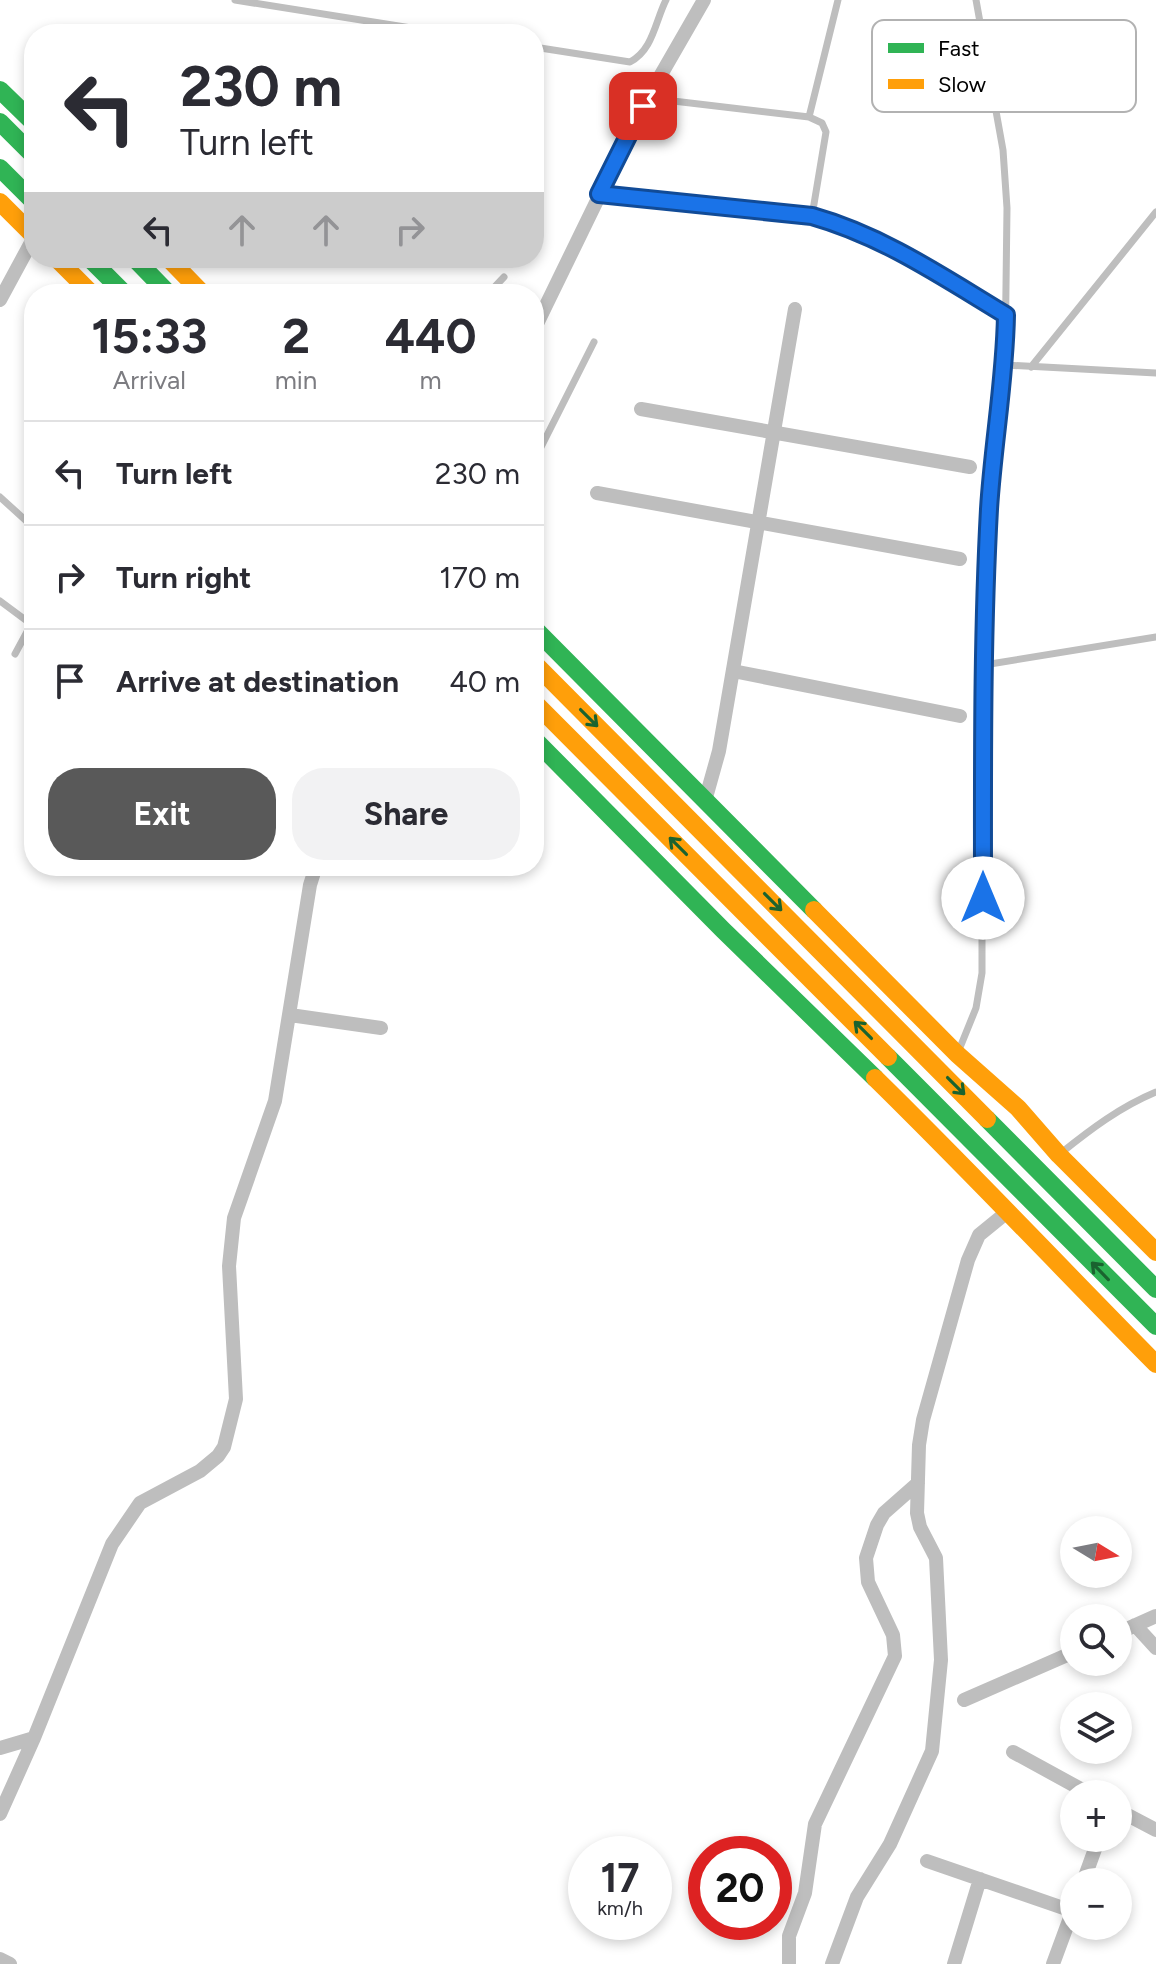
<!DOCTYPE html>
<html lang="en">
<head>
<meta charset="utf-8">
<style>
  body { margin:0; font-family:Figtree,sans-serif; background:#f2f2f3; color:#2b2b33; height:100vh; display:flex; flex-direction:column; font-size:30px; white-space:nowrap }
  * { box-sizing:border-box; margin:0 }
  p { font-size:26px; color:#7c7c81 }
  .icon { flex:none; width:44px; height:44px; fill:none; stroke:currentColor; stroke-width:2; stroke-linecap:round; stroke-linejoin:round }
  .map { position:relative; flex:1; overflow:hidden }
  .drawer { position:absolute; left:24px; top:284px; width:520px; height:592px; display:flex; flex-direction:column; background:#fff; border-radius:32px; box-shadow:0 4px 12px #0003 }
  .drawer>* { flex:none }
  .hud { position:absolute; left:24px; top:24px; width:520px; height:244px; border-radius:32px; box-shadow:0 4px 12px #0003; background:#fff; color:#2b2b33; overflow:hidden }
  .needle { width:52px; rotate:100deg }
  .controls { position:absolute; left:1060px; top:1516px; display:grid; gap:16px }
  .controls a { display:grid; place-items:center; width:72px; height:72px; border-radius:50%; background:#fff; box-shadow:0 4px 12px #0003; font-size:40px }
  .speed { position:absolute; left:568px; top:1836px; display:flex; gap:16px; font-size:40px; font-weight:700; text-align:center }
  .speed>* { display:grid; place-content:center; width:104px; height:104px; border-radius:50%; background:#fff; box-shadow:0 4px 12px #0003; line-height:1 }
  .speed small { font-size:20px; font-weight:400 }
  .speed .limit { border:12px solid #d22; background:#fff; color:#111 }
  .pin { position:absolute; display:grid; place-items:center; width:68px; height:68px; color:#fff; margin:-34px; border-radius:16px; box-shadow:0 4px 12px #0006 }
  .me { position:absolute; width:88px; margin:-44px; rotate:0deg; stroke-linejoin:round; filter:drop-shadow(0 0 6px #0008) }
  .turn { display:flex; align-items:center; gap:28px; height:168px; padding:0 24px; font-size:36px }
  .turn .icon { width:104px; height:104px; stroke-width:2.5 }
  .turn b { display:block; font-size:56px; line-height:68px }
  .lanes { display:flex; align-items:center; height:76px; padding:0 24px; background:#0003; justify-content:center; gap:40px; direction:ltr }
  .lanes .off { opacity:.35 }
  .eta { display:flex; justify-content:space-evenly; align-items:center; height:136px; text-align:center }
  .eta b { font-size:48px; font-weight:700; line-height:56px }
  .cta { display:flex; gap:16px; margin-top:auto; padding:16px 24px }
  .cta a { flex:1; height:92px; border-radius:32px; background:#595959; color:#fff; font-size:32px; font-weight:700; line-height:92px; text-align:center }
  .cta a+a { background:#f2f2f3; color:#2b2b33 }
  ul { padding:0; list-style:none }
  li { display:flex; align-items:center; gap:24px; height:104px; padding:0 24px; border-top:2px solid #e1e1e2 }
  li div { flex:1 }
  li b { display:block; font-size:30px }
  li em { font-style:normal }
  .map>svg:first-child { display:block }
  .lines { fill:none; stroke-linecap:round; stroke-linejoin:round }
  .lane { stroke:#bebebe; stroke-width:7 }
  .street { stroke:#bebebe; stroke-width:14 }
  .fast { stroke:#30b455; stroke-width:18 }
  .slow { stroke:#ff9f0a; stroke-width:18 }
  .oneway { stroke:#1a632f }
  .route-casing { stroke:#114b97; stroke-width:20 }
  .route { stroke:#1a73e8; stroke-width:14 }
  .key { fill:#fff; stroke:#b2b2b2; stroke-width:2 }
  .key-label { font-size:22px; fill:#000 }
</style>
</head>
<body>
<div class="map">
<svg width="1156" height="1964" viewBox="0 0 1156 1964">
  <rect width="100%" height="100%" fill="#fff"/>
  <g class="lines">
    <path class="lane" d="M235 0 449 34
      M534 47 630 62C653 50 655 22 666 0
      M648 98 809 117 822 123 826 132 812 216
      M809 117 838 0
      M602 194 812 216C883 236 943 277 1006 315
      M488 294 504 277
      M1005 365 1156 373
      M1031 367 1156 212
      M534 461 594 342
      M0 497 34 528
      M0 601 31 624
      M15 654 34 619
      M984 665 1156 637
      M959 1050 976 1008 982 973V724L989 506 1005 365 1007 208 1003 150 976 0
      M1061 1153C1091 1129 1120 1107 1156 1092"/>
    <path class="street" d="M0 300 34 237
      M534 330 643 106 704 0
      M641 409 970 467
      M597 493 960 559
      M733 671 960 716
      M705 801 719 751 795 309
      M290 1015 381 1028
      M1135 1625 1156 1648
      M1118 1633 1156 1616
      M964 1700 1074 1652
      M0 1748 34 1738
      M1013 1752 1090 1794
      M1118 1810 1156 1830
      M0 1814 34 1738 112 1544 140 1503 200 1471 218 1456 224 1447 236 1399 229 1266 234 1218 275 1101 310 885 316 866
      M927 1861 1072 1911
      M1083 1882 1099 1838
      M0 1959 10 1964
      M789 1964V1936L805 1893 815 1824 895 1656 893 1635 868 1582 866 1558 877 1525 884 1513 918 1483
      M832 1964 857 1897 890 1844 932 1751 941 1660 936 1558 920 1527 917 1513 919 1445 923 1420 968 1260 979 1235 1006 1213
      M954 1964 980 1879
      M1053 1964 1074 1907"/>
    <path class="fast" d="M0 90 34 123
      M0 122 34 156
      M0 168 34 202
      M89 258 125 294
      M134 258 169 294
      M534 628 814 910
      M534 739 723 930 875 1078
      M888 1057 1156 1326
      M987 1119 1156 1289"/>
    <path class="slow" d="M0 202 34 236
      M56 258 92 294
      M168 258 203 294
      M534 663 987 1119
      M534 702 888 1057
      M814 910 957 1054 1018 1108 1059 1155 1156 1252
      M875 1078C971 1172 1062 1269 1156 1364"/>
  </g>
  <defs><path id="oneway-shaft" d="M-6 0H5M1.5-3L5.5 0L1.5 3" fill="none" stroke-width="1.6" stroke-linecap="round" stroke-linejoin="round" transform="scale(2)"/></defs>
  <g class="oneway">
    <use href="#oneway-shaft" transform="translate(589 718) rotate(45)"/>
    <use href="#oneway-shaft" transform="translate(678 846) rotate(-135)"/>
    <use href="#oneway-shaft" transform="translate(773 902) rotate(45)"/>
    <use href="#oneway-shaft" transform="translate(863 1030) rotate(-135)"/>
    <use href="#oneway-shaft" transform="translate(956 1086) rotate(45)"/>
    <use href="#oneway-shaft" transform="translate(1100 1271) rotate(-134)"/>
  </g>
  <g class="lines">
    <g class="route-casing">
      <path id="route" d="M643 106 599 194 812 216C883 236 943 277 1006 315 1005 380 993 444 989 509 982 639 983 768 983 898"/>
    </g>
    <use href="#route" class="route"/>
  </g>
  <rect x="872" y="20" width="264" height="92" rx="12" class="key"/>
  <rect x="888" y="43" width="36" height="10" fill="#30b455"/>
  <rect x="888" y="79" width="36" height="10" fill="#ff9f0a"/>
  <g class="key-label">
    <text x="938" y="56">Fast</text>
    <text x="938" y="92">Slow</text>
  </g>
</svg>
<div class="controls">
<a><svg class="needle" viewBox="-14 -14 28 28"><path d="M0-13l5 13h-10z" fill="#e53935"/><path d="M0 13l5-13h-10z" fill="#7c7c81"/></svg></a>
<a><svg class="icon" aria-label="search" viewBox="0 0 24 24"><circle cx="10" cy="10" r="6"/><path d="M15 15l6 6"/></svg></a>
<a><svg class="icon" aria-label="layers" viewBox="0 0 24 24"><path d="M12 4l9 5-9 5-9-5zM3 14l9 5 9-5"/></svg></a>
<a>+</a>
<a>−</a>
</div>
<div class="speed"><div>17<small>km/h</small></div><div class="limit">20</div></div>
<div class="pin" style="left:643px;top:106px;background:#d93025"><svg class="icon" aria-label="arrive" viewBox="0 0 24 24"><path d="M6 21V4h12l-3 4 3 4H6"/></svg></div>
<svg class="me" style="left:983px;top:898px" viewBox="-20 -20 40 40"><circle r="19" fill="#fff"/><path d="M0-13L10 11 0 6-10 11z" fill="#1a73e8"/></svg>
<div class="hud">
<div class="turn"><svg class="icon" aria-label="left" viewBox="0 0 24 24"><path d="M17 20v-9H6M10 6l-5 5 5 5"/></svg><div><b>230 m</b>Turn left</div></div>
<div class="lanes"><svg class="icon" aria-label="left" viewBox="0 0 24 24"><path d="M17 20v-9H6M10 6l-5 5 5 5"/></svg><svg class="icon off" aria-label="ahead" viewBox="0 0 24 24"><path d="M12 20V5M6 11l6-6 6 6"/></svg><svg class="icon off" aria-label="ahead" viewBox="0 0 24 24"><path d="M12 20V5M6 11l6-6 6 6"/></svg><svg class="icon off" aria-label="right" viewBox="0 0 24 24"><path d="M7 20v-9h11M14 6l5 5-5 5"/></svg></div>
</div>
<section class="drawer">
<div class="eta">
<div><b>15:33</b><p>Arrival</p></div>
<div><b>2</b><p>min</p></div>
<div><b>440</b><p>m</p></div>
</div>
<ul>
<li><svg class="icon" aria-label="left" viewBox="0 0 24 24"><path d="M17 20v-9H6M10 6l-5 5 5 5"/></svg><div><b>Turn left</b></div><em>230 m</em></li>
<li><svg class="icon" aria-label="right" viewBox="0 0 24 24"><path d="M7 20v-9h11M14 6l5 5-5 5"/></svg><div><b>Turn right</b></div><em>170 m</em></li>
<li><svg class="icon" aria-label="arrive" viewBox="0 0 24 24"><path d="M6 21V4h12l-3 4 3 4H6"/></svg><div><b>Arrive at destination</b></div><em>40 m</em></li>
</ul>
<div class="cta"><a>Exit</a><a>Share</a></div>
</section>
</div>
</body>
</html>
